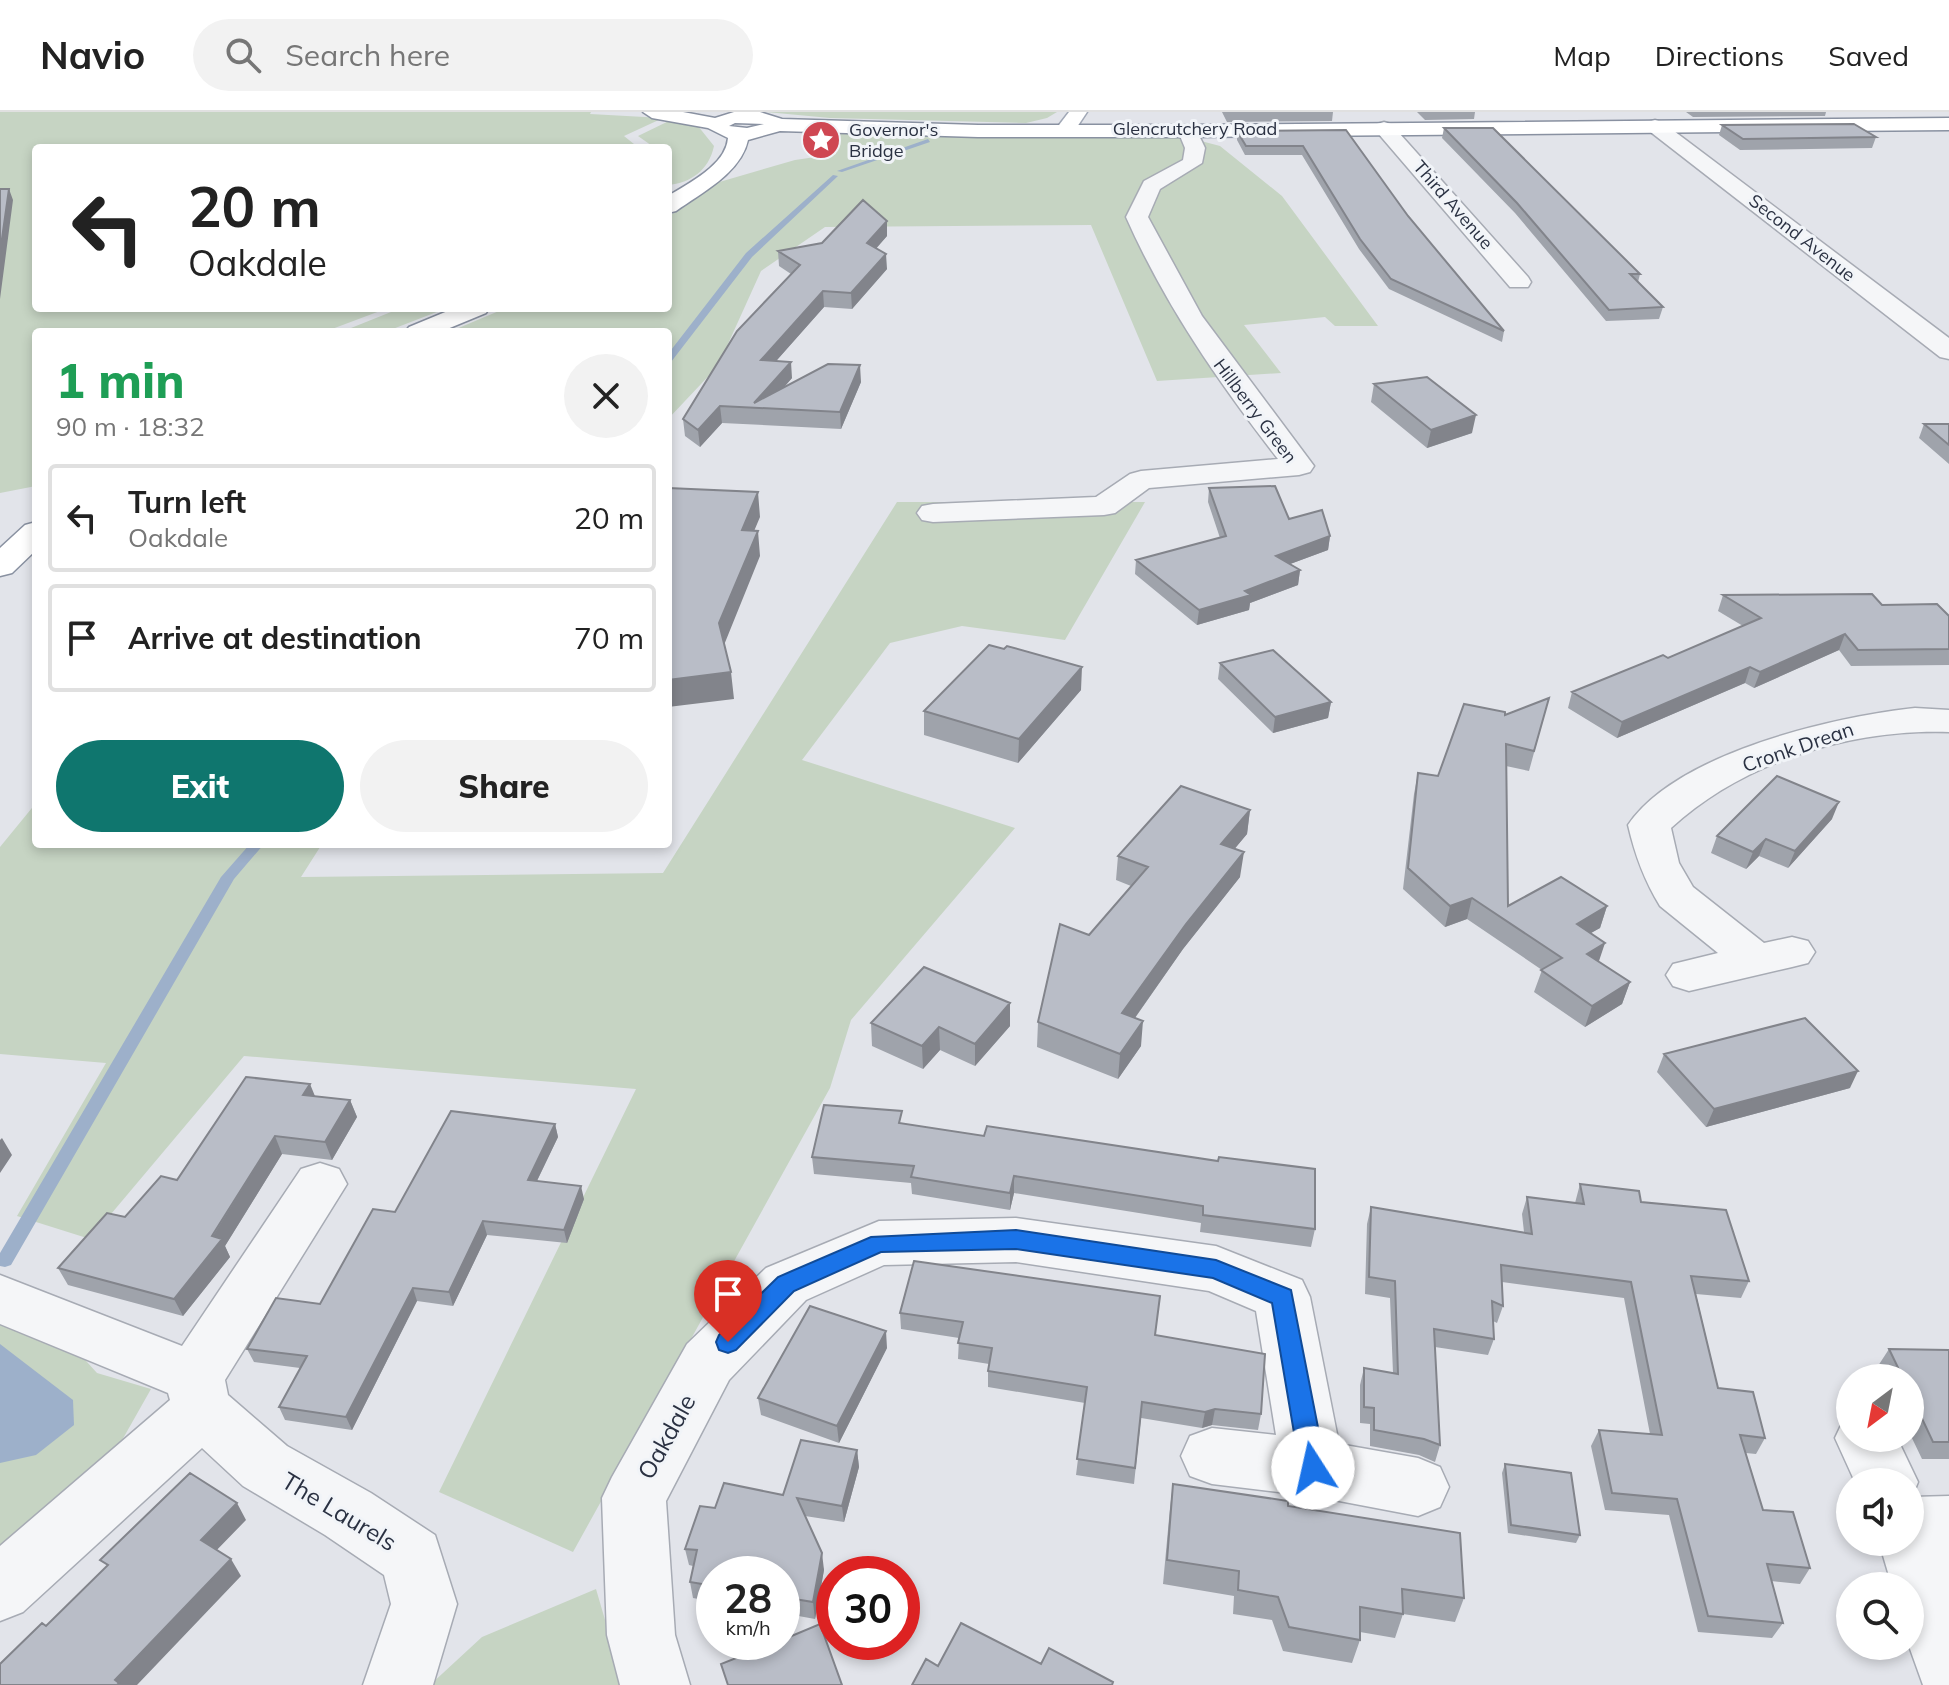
<!DOCTYPE html>
<html lang="en">
<head>
<meta charset="utf-8">
<style>
  body { margin:0; font-family:Mulish,sans-serif; background:#f2f2f2; color:#222; height:100vh; display:flex; flex-direction:column; font-size:30px; white-space:nowrap }
  * { box-sizing:border-box; margin:0 }
  p { font-size:26px; color:#767676 }
  .icon { flex:none; width:44px; height:44px; fill:none; stroke:currentColor; stroke-width:2; stroke-linecap:round; stroke-linejoin:round }
  .map { position:relative; flex:1; overflow:hidden }
  .drawer { position:absolute; left:32px; top:216px; width:640px; height:520px; display:flex; flex-direction:column; background:#fff; border-radius:8px; box-shadow:0 4px 12px #0003 }
  .drawer>* { flex:none }
  .hud { position:absolute; left:32px; top:32px; width:640px; height:168px; border-radius:8px; box-shadow:0 4px 12px #0003; background:#fff; color:#222; overflow:hidden }
  .needle { width:52px; rotate:212deg }
  .fabs { position:absolute; left:1836px; top:1252px; display:grid; gap:16px }
  .fabs a { display:grid; place-items:center; width:88px; height:88px; border-radius:50%; background:#fff; box-shadow:0 4px 12px #0003; font-size:40px }
  .speed { position:absolute; left:696px; top:1444px; display:flex; gap:16px; font-size:40px; font-weight:700; text-align:center }
  .speed>* { display:grid; place-content:center; width:104px; height:104px; border-radius:50%; background:#fff; box-shadow:0 4px 12px #0003; line-height:1 }
  .speed small { font-size:20px; font-weight:400 }
  .speed .limit { border:12px solid #d22; background:#fff; color:#111 }
  .pin { position:absolute; display:grid; place-items:center; width:68px; height:68px; color:#fff; margin:-82px -34px; border-radius:50% 50% 50% 0; rotate:-45deg; box-shadow:0 0 8px #0007 }
  .pin .icon { rotate:45deg }
  .me { position:absolute; width:88px; margin:-44px; rotate:350deg; stroke-linejoin:round; filter:drop-shadow(0 0 6px #0008) }
  .turn { display:flex; align-items:center; gap:28px; height:168px; padding:0 24px; font-size:36px }
  .turn .icon { width:104px; height:104px; stroke-width:2.5 }
  .turn b { display:block; font-size:56px; line-height:68px }
  .round { display:grid; place-items:center; flex:none; width:84px; height:84px; border-radius:42px; background:#f2f2f2 }
  .headline { display:flex; align-items:center; justify-content:space-between; height:136px; padding:0 24px }
  h1 { font-size:48px; font-weight:800; line-height:60px; color:#1e9e55 }
  .button { display:flex; gap:16px; margin-top:auto; padding:16px 24px }
  .button a { flex:1; height:92px; border-radius:48px; background:#0f766e; color:#fff; font-size:32px; font-weight:800; line-height:92px; text-align:center }
  .button a+a { background:#f2f2f2; color:#222 }
  ul { padding:0; list-style:none }
  li { display:flex; align-items:center; gap:24px; height:108px; margin:0 16px 12px; padding:0 8px; border:4px solid #e0e0e0; border-radius:8px }
  li div { flex:1 }
  li b { display:block; font-size:30px }
  li em { font-style:normal }
  header { display:flex; align-items:center; gap:48px; box-sizing:border-box; height:112px; padding:0 40px; background:#fff; border-bottom:2px solid #e0e0e0 }
  header strong { font-size:38px }
  nav { display:flex; gap:44px; margin-inline-start:auto; font-size:28px }
  .search { width:560px; height:72px; background:#f2f2f2; display:flex; align-items:center; gap:20px; box-sizing:border-box; padding:0 28px; border-radius:44px; color:#767676; font-size:30px }
  .map>svg:first-child { display:block }
  .green { fill:#c6d4c3 }
  .water { fill:#9db0ca }
  .lines { fill:none; stroke-linecap:round; stroke-linejoin:round }
  .stream { fill:#9db0ca; fill-rule:evenodd }
  .minor-casing { stroke:#a7abb4; stroke-width:3 }
  .major-casing { stroke:#a1a8b6; stroke-width:3 }
  .highway-casing { stroke:#8991a1; stroke-width:3 }
  .minor { fill:#f5f6f8; fill-rule:evenodd }
  .major { fill:#fff; fill-rule:evenodd }
  .highway { fill:#fff; fill-rule:evenodd }
  .wall { fill:#9fa3ab }
  .shaded-wall { fill:#82848b }
  .building { fill:#b9bdc7; stroke:#82848b; stroke-width:2 }
  .route { fill:#1a73e8; stroke:#114b97; stroke-width:2 }
  .labels { text-anchor:middle; stroke-width:6; stroke-linejoin:round; paint-order:stroke }
  .far-street-label { font-size:18px; fill:#2a3142; stroke:#f1f4f8 }
  .far-poi-label { font-size:18px; fill:#2a3142; stroke:#f1f4f8; text-anchor:start }
  .street-label { font-size:20px; fill:#2a3142; stroke:#f1f4f8 }
  .near-street-label { font-size:24px; fill:#2a3142; stroke:#f1f4f8 }
</style>
</head>
<body>
<header>
<strong>Navio</strong>
<div class="search"><svg class="icon" aria-label="search" viewBox="0 0 24 24"><circle cx="10" cy="10" r="6"/><path d="M15 15l6 6"/></svg>Search here</div>
<nav><a>Map</a><a>Directions</a><a>Saved</a></nav>
</header>
<div class="map">
<svg width="1949" height="1573" viewBox="0 0 1949 1573">
  <rect width="100%" height="100%" fill="#e2e4ea"/>
  <path class="green" d="M0 0H591L590 2 663 6 624 24 639 36H36V196H388L324 220H36V374L0 381Z
    M766 0H1057L1047 6 1026 11 830 6Z
    M675 6 698 14 714 34C709 58 691 71 668 73V36H655L638 24Z
    M830 21 1182 24 1220 34 1282 84 1378 214H1335L1325 205 1244 213 1281 261 1157 269 1091 113 825 115 761 159 718 254 668 307V220H449L506 196H668V105L716 71 795 48 836 42Z
    M401 196H447L385 220H341Z
    M897 390H1145L1065 528 962 514 890 531 802 648 1015 716 851 908 830 976 573 1440 439 1380 636 977 244 944 90 1127 17 1104 106 951 0 942V735L36 691V732H322L301 765 663 761Z
    M0 1199 58 1218 97 1261 151 1277 108 1353 0 1451Z
    M596 1477 624 1573H430L482 1525Z"/>
  <path class="water" d="M0 1232 73 1288 74 1313 36 1343 0 1351Z"/>
  <g class="lines">
    <path class="stream" d="M928 27 930 30 842 60 837 59Z
      M833 63 838 64 752 145 671 250 668 251V242L746 141Z
      M250 732H264L234 767 11 1153 5 1155 0 1154V1141L221 765Z"/>
    <g class="minor-casing">
      <path id="minor" d="M1655 8 1662 10 1949 226V247L1940 245 1648 18 1645 14 1648 10Z
        M1384 10 1391 12 1528 165 1531 170 1528 175H1510L1377 20 1374 16 1377 12Z
        M1188 13 1195 15 1205 36 1202 51 1160 77 1148 105 1202 204 1314 354 1310 360 1299 363 1149 376 1115 401 1104 403 933 410 922 408 917 401 922 394 933 392 1096 385 1130 362 1141 359 1278 347C1219 271 1165 193 1126 105L1144 69 1183 48 1185 36 1178 19Z
        M1915 596 1949 598V620C1851 617 1744 649 1671 716L1679 751 1693 775 1764 831 1792 825 1808 829 1815 840 1808 851 1792 855 1689 879 1673 874 1666 863 1673 852 1718 841 1660 794C1644 768 1635 743 1628 713 1677 641 1832 605 1915 596Z
        M320 1051 339 1057 347 1072 225 1268 228 1283 287 1334 371 1381 435 1423 457 1492 433 1573H363L391 1492 384 1463 325 1423 243 1374 202 1336 23 1500 0 1509V1434L170 1288 168 1281 0 1212V1163L182 1234 301 1057Z
        M1016 1106 1216 1134 1302 1168 1310 1185 1339 1332 1418 1346 1440 1355 1449 1375 1440 1395 1418 1404 1313 1384 1212 1372 1190 1364 1181 1344 1190 1324 1212 1316 1276 1323 1256 1199 1209 1179 1016 1150 884 1153 806 1188 729 1268 666 1389 675 1523 690 1573H620L607 1523 602 1386 612 1365 687 1232 766 1156 879 1109Z
        M1850 1304V1326H1897L1918 1370 1912 1385 1949 1384V1573H1923L1909 1534 1910 1474H1892L1879 1430H1910V1370H1855L1835 1326 1844 1307Z"/>
    </g>
    <g class="major-casing">
      <path id="major" d="M1069 0H1087L1073 21H1059L1056 17Z"/>
    </g>
    <g class="highway-casing">
      <path id="highway" d="M643 0H683L715 6 734 0H760L782 7 978 13H1188L1949 6V18L1188 25H978L780 19 748 28C741 61 701 81 676 99L668 101V84C689 71 726 53 728 26L708 16 652 6ZM735 11 764 12 747 16 729 14Z
        M455 196H489L486 201 440 220H405L409 215Z
        M36 410V438L12 461 0 464V436L25 413Z"/>
    </g>
    <use href="#minor" class="minor"/>
    <use href="#major" class="major"/>
    <use href="#highway" class="highway"/>
  </g>
  <path class="wall" d="M1217 0H1333L1332 9 1227 10 1222 0Z
    M1417 0H1475L1474 7 1425 8Z
    M1686 0H1826L1825 4 1693 5Z
    M1722 13 1876 25 1872 36 1740 38 1719 23Z
    M1444 16 1640 162 1638 170 1663 195 1659 207 1606 209 1515 101 1442 26Z
    M1346 18 1408 104 1504 219 1502 230 1389 177 1359 137 1302 43H1245L1237 28V19Z
    M887 124 876 136 887 157 852 197 824 195 776 249 792 266 784 275 861 270 841 317 722 311 700 335 685 324 683 307 791 162 779 154 778 139Z
    M1374 272 1472 321 1427 336 1371 290Z
    M1924 312H1949V352L1919 326Z
    M1209 376 1330 424 1328 438 1290 452 1300 458 1298 473 1250 491 1249 498 1197 513 1135 462 1136 448 1220 426 1208 390Z
    M1723 483 1882 493 1949 504V553L1851 554 1839 538 1754 576 1745 571 1617 626 1568 596 1572 580 1668 546 1743 514 1718 499Z
    M1220 551 1331 590 1328 606 1273 621 1218 567Z
    M1081 578 1018 651 924 623V599Z
    M1549 586 1529 659 1506 654 1508 794H1607L1600 816 1590 821 1599 850 1630 870 1622 892 1585 915 1534 880 1542 858 1467 807 1445 815 1403 777 1414 682 1418 661 1438 664 1505 603Z
    M1250 698 1247 722 1234 737 1240 765 1183 837 1135 906 1141 934 1118 967 1037 935 1038 910 1089 823 1131 774 1116 768 1118 744Z
    M1832 707 1788 756 1759 744 1746 757 1711 741 1717 724Z
    M1010 891V914L975 954 940 938 923 957 872 934 871 911Z
    M1664 942 1850 976 1706 1015 1657 960Z
    M315 984 350 988 357 1005 332 1048 282 1042 225 1134 230 1145 183 1204 68 1173 58 1156 177 1068Z
    M902 1011 1315 1117 1311 1135 1200 1120 1201 1111 1014 1081 1010 1098 912 1082 911 1071 814 1062 812 1045Z
    M555 1012 558 1025 537 1069 584 1087 567 1131 487 1123 453 1194 417 1189 352 1318 285 1308 279 1295 300 1256 254 1250 247 1237 320 1192 395 1100Z
    M1580 1072 1641 1090 1749 1169 1741 1186 1696 1182 1718 1276 1765 1326 1756 1342 1746 1341 1763 1398 1810 1456 1800 1472 1771 1469 1783 1511 1772 1526 1698 1520 1669 1403 1605 1398 1591 1334 1599 1318 1650 1322 1624 1186 1502 1170 1503 1194 1497 1211 1493 1209 1494 1227 1488 1243 1435 1235 1440 1333 1435 1350 1419 1343 1370 1334V1312L1360 1311V1273L1364 1256 1393 1261 1390 1186 1365 1182 1367 1112 1371 1095 1524 1120 1522 1102 1527 1085 1575 1091Z
    M900 1201 1155 1223 1261 1302 1258 1318 1212 1313 1202 1316 1141 1306 1134 1372 1076 1363 1085 1291 988 1275V1259L989 1252 958 1247 959 1226 901 1217Z
    M887 1236 839 1331 761 1303 758 1286Z
    M1889 1237 1949 1238V1347H1922L1910 1322V1266H1884L1878 1254Z
    M857 1338 859 1355 844 1410 805 1404 824 1458 815 1507 782 1501V1462H714V1490L693 1486 690 1470 693 1454 689 1453 685 1437 715 1396 783 1383Z
    M1505 1352 1580 1423 1576 1431 1508 1421 1502 1361Z
    M1173 1372 1288 1394 1464 1486 1455 1510 1403 1502 1395 1526 1360 1520V1528L1352 1551 1283 1539 1272 1508 1233 1502 1234 1484 1163 1472 1170 1396Z"/>
  <path class="shaded-wall" d="M9 77 13 88 0 187V141Z
    M887 109V124L868 146 867 131Z
    M886 142 887 157 852 197 851 181Z
    M823 179 824 195 762 265 761 248Z
    M791 250 792 266 766 296 754 291Z
    M860 253 861 270 841 317 840 300Z
    M720 294 722 311 700 335 698 318Z
    M1476 303 1472 321 1427 336 1431 318Z
    M758 380 760 405 744 443 742 418Z
    M758 419 760 444 722 538 719 511Z
    M1330 424 1328 438 1274 458 1276 444Z
    M1300 458 1298 473 1250 491 1249 498 1197 513 1199 498 1245 479Z
    M1845 522 1839 538 1754 576 1760 560Z
    M1082 555 1081 578 1018 651 1019 627Z
    M1750 555 1745 571 1617 626 1622 610Z
    M731 560 734 587 668 595V568Z
    M1331 590 1328 606 1273 621 1275 605Z
    M1839 690 1832 707 1788 756 1795 739Z
    M1250 698 1247 722 1218 757 1221 732Z
    M1766 727 1759 744 1746 757 1753 740Z
    M1244 740 1240 765 1183 837 1120 927 1122 901 1186 812Z
    M1472 786 1467 807 1445 815 1450 794Z
    M1607 794 1600 816 1570 833 1577 812Z
    M1605 831 1598 852 1587 842Z
    M1630 870 1622 892 1585 915 1592 894Z
    M1010 891V914L975 954V932Z
    M1143 909 1141 934 1118 967 1120 942Z
    M939 915 940 938 923 957 922 934Z
    M1858 959 1850 976 1706 1015 1714 997Z
    M310 972 317 989 303 983Z
    M350 988 357 1005 332 1048 325 1030Z
    M555 1012 558 1025 531 1081 528 1068Z
    M275 1024 282 1042 225 1134 230 1145 183 1204 174 1187Z
    M2 1026 12 1043 0 1061V1028Z
    M1014 1064V1081L1010 1098V1081Z
    M581 1074 584 1087 567 1131 564 1118Z
    M483 1109 487 1123 453 1194 449 1180Z
    M413 1176 417 1189 352 1318 346 1305Z
    M886 1219 887 1236 839 1331 837 1314Z
    M1215 1297 1212 1313 1202 1316 1205 1300Z
    M857 1338 859 1355 844 1410 842 1394Z
    M237 1391 246 1408 211 1444 201 1428Z
    M822 1441 824 1458 815 1507 813 1490Z
    M231 1447 241 1464 137 1573H117L115 1568Z"/>
  <path class="building" d="M1854 12 1876 25 1743 27 1722 13Z
    M1444 16H1493L1640 162H1630L1663 195 1609 198 1517 91Z
    M1346 18 1408 104 1504 219 1391 167 1360 127 1303 34H1246L1237 19Z
    M0 77H9L0 141Z
    M863 88 887 109 867 131 886 142 851 181 823 179 761 248 791 250 754 291 828 252 860 253 840 300 720 294 698 318 683 307 737 219 800 153 778 139 822 131Z
    M1427 265 1476 303 1431 318 1374 272Z
    M1924 312H1949V333Z
    M1275 374 1289 407 1322 398 1330 424 1276 444 1300 458 1245 479 1251 483 1199 498 1136 448 1226 424 1209 376Z
    M668 376 758 380 742 418 758 419 719 511 731 560 668 568Z
    M1872 482 1882 493 1937 492 1949 504V537L1858 538 1845 522 1760 560 1750 555 1622 610 1572 580 1663 543 1668 546 1761 506 1723 483Z
    M989 533 1004 537 1007 534 1082 555 1019 627 924 599Z
    M1273 538 1331 590 1275 605 1220 551Z
    M1549 586 1534 639 1506 632 1508 794 1561 765 1607 794 1577 812 1605 831 1587 842 1630 870 1592 894 1541 858 1562 846 1472 786 1450 794 1408 756 1418 661 1438 664 1464 592 1505 600V603Z
    M1777 664 1839 690 1795 739 1766 727 1753 740 1717 724Z
    M1181 674 1250 698 1221 732 1244 740 1186 812 1122 901 1143 909 1120 942 1038 910 1060 812 1089 823 1148 755 1118 744Z
    M924 855 1010 891 975 932 939 915 922 934 871 911Z
    M1805 906 1858 959 1714 997 1664 942Z
    M246 965 310 972 303 983 350 988 325 1030 275 1024 212 1124 222 1127 174 1187 58 1156 107 1101 125 1105 161 1064 177 1068Z
    M824 993 902 999 899 1011 984 1024 987 1014 1218 1049 1219 1045 1315 1057V1117L1203 1103V1094L1014 1064 1010 1081 911 1065 914 1054 812 1045Z
    M451 999 555 1012 528 1068 581 1074 564 1118 483 1109 449 1180 413 1176 346 1305 279 1295 307 1244 247 1237 276 1186 320 1192 373 1097 395 1100Z
    M1580 1072 1639 1079 1641 1090 1726 1098 1749 1169 1691 1164 1718 1276 1753 1280 1765 1326 1740 1323 1763 1398 1793 1400 1810 1456 1767 1452 1783 1511 1708 1504 1677 1387 1612 1381 1599 1318 1662 1323 1631 1170 1501 1153 1503 1194 1492 1189 1494 1227 1434 1217 1440 1333 1424 1327 1374 1318V1296L1364 1295V1256L1398 1262 1395 1169 1369 1165 1371 1095 1532 1122 1527 1085 1584 1092Z
    M914 1149 1160 1184 1155 1223 1265 1242 1261 1302 1215 1297 1205 1300 1142 1290 1135 1356 1077 1347 1087 1275 988 1259 992 1236 958 1231 963 1210 900 1201Z
    M810 1194 886 1219 837 1314 758 1286Z
    M1889 1237 1949 1238V1330H1933L1910 1281V1266H1903Z
    M801 1328 857 1338 842 1394 797 1386 822 1441 813 1490 782 1485V1462H714V1474L690 1470 697 1438 685 1437 700 1394 715 1396 724 1371 783 1383Z
    M1505 1352 1571 1361 1580 1423 1511 1413Z
    M190 1361 237 1391 201 1428 231 1447 115 1568 119 1571 117 1573H0V1552L42 1511 46 1514 108 1453 100 1448Z
    M1173 1372 1288 1389V1394L1460 1421 1464 1486 1402 1477 1403 1502 1360 1495V1528L1289 1515 1278 1485 1238 1478 1239 1459 1167 1448Z
    M961 1511 1041 1552 1049 1536 1113 1570 1112 1573H912L926 1547 938 1554Z
    M820 1512 842 1573H728L721 1552 776 1530H782V1528Z"/>
  <path class="route" d="M1016 1118 1216 1148 1291 1178 1326 1356 1322 1364 1313 1368 1304 1364 1300 1356 1272 1191 1213 1166 1016 1137 881 1140 794 1179 736 1238 728 1241 719 1238 716 1230 719 1223 778 1165 871 1125Z"/>
  <defs>
    <g id="sight-disc" transform="scale(2)"><circle r="9.5" fill="#cf4752" stroke="#f1f4f8"/><path d="M0-6L1.8-2.2L6-1.7L2.9 1.2L3.7 5.4L0 3.3L-3.7 5.4L-2.9 1.2L-6-1.7L-1.8-2.2Z" fill="#fff"/></g>
  </defs>
  <g fill-rule="evenodd">
    <use href="#sight-disc" x="821" y="28"/>
  </g>
  <g class="labels">
    <g class="far-street-label">
      <text x="1195" y="23">Glencrutchery Road</text>
      <text transform="translate(1453 93) rotate(49)" y="6">Third Avenue</text>
      <text transform="translate(1802 126) rotate(38)" y="6">Second Avenue</text>
      <text transform="translate(1255 299) rotate(53)" y="6">Hillberry Green</text>
    </g>
    <g class="far-poi-label">
      <text x="849" y="24">Governor's<tspan x="849" dy="21">Bridge</tspan></text>
    </g>
    <g class="street-label">
      <text transform="translate(1798 635) rotate(-19)" y="7">Cronk Drean</text>
    </g>
    <g class="near-street-label">
      <text transform="translate(667 1325) rotate(-61)" y="8">Oakdale</text>
      <text transform="translate(339 1400) rotate(31)" y="8">The Laurels</text>
    </g>
  </g>
</svg>
<div class="fabs">
<a><svg class="needle" viewBox="-14 -14 28 28"><path d="M0-13l5 13h-10z" fill="#e53935"/><path d="M0 13l5-13h-10z" fill="#767676"/></svg></a>
<a><svg class="icon" aria-label="sound" viewBox="0 0 24 24"><path d="M4 9h4l5-4v14l-5-4H4zM17 9q2 3 0 6"/></svg></a>
<a><svg class="icon" aria-label="search" viewBox="0 0 24 24"><circle cx="10" cy="10" r="6"/><path d="M15 15l6 6"/></svg></a>
</div>
<div class="speed"><div>28<small>km/h</small></div><div class="limit">30</div></div>
<div class="pin" style="left:728px;top:1230px;background:#d93025"><svg class="icon" aria-label="arrive" viewBox="0 0 24 24"><path d="M6 21V4h12l-3 4 3 4H6"/></svg></div>
<svg class="me" style="left:1313px;top:1356px" viewBox="-20 -20 40 40"><circle r="19" fill="#fff"/><path d="M0-13L10 11 0 6-10 11z" fill="#1a73e8"/></svg>
<div class="hud">
<div class="turn"><svg class="icon" aria-label="left" viewBox="0 0 24 24"><path d="M17 20v-9H6M10 6l-5 5 5 5"/></svg><div><b>20 m</b>Oakdale</div></div>
</div>
<section class="drawer">
<div class="headline"><div><h1>1 min</h1><p>90 m · 18:32</p></div><a class="round"><svg class="icon" aria-label="close" viewBox="0 0 24 24"><path d="M6 6l12 12M18 6L6 18"/></svg></a></div>
<ul>
<li><svg class="icon" aria-label="left" viewBox="0 0 24 24"><path d="M17 20v-9H6M10 6l-5 5 5 5"/></svg><div><b>Turn left</b><p>Oakdale</p></div><em>20 m</em></li>
<li><svg class="icon" aria-label="arrive" viewBox="0 0 24 24"><path d="M6 21V4h12l-3 4 3 4H6"/></svg><div><b>Arrive at destination</b></div><em>70 m</em></li>
</ul>
<div class="button"><a>Exit</a><a>Share</a></div>
</section>
</div>
</body>
</html>
